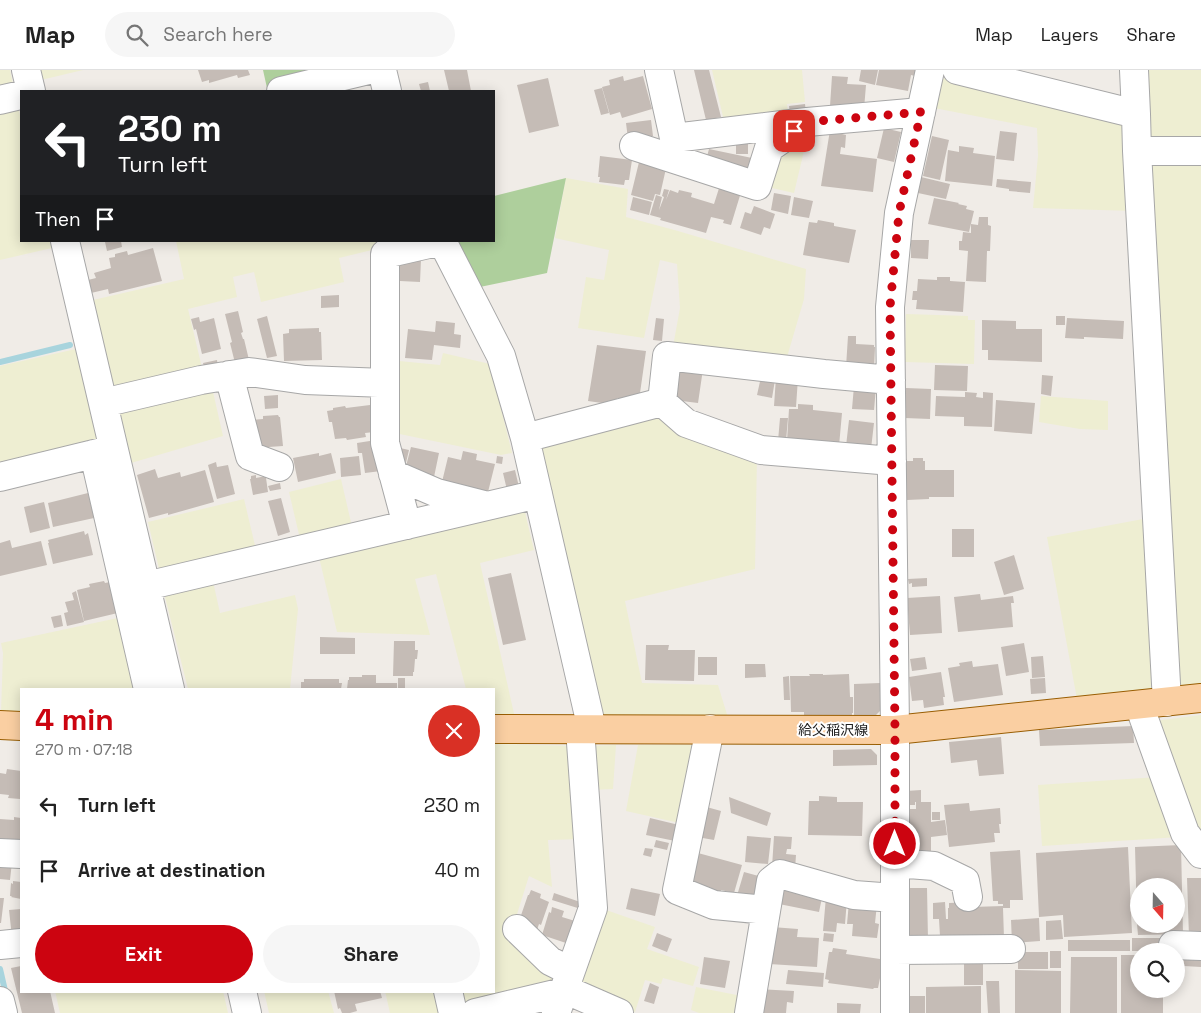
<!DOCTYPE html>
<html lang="en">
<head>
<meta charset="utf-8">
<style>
  body { margin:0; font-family:"Space Grotesk","Noto Sans JP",sans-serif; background:#f6f6f6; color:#222; height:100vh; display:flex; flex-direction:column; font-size:19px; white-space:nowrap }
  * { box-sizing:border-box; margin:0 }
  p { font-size:16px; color:#767676 }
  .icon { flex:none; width:28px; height:28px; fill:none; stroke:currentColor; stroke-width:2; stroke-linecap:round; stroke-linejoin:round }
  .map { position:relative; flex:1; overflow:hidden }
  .panel { position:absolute; left:20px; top:618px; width:475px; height:305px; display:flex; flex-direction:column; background:#fff; border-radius:0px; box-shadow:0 2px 12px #0003 }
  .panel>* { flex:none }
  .banner { position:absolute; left:20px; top:20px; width:475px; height:152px; border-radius:0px; box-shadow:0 2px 12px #0003; background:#202124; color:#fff; overflow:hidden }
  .needle { width:32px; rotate:160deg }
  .buttons { position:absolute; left:1130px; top:808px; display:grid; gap:10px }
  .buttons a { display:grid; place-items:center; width:55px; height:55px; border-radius:50%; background:#fff; box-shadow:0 2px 12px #0003; font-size:25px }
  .pin { position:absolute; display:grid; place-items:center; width:42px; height:42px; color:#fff; margin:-21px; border-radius:10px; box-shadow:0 2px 8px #0006 }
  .me { position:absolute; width:55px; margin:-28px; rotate:0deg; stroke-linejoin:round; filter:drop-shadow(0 0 4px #0008) }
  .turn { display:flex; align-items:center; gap:18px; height:105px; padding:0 15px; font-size:22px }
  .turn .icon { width:65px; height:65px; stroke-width:2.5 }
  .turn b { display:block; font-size:35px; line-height:42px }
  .then { display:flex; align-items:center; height:48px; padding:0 15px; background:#0003; gap:10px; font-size:19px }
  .round { display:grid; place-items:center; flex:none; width:52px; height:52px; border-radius:26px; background:#f6f6f6 }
  .overview { display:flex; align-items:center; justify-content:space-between; height:85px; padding:0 15px }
  h1 { font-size:30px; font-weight:700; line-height:38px; color:#cc0410 }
  .cta { display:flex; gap:10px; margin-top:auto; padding:10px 15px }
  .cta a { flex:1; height:58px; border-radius:30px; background:#cc0410; color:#fff; font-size:20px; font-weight:700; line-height:58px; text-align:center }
  .cta a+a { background:#f6f6f6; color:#222 }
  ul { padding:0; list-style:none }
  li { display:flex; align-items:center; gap:15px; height:65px; padding:0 15px }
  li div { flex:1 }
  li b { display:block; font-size:19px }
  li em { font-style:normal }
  header { display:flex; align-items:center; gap:30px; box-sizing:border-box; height:70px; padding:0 25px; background:#fff; border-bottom:1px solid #e0e0e0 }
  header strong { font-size:24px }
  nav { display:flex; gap:28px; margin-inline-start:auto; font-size:18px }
  .search { width:350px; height:45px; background:#f6f6f6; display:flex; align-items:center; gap:12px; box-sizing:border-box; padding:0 18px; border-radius:28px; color:#767676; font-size:19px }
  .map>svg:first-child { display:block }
  .farmland { fill:#eeeed2 }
  .forest { fill:#aecf9c }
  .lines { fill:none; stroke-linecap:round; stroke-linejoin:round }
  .stream { stroke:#a8d4dd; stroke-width:6 }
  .building { fill:#c5bcb6 }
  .minor-casing { stroke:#a7a7a7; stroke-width:30 }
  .major-casing { stroke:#995e03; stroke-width:30 }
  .minor { stroke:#fff; stroke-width:28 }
  .major { stroke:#facfa2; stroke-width:28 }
  .route { stroke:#cc0410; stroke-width:9; stroke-dasharray:0 16.2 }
  .labels { text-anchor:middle; stroke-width:4; stroke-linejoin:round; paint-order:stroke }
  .street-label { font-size:14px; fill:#202020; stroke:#fff }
</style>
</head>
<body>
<header>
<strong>Map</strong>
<div class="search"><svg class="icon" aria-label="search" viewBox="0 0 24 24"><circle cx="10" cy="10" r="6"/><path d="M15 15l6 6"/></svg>Search here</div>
<nav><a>Map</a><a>Layers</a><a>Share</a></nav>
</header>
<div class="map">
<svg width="1201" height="943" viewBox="0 0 1201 943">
  <rect width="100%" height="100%" fill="#f0ece7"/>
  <path class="farmland" d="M0 0H10L14 19 0 23Z
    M38 0H83L41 10Z
    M712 0H802L805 32 787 34 788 44 724 51Z
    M1140 0H1201V74H1147Z
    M947 7 1125 51 1134 141 1033 138 1038 86 1037 58 934 38 941 10Z
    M17 31 21 50V171H50L52 178 0 190V35Z
    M802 61 804 81 794 123 763 116 772 79Z
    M1147 87H1201V617L1177 620Z
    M566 108 628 119 626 147 678 161 806 199 804 229 785 294 672 282 680 238 677 194 660 190 644 268 578 258 586 207 604 210 609 180 555 168Z
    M176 171H409L339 188 344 212 261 232 254 202 233 207 237 227 188 239 203 302 113 318 93 230 184 209Z
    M906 244 968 246V250H975L974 294 905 292Z
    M76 279 97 369 0 392V296Z
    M443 283 490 294 512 383 501 385 390 362 389 290 440 295Z
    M211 313 223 366 131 393 118 339Z
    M1041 326 1108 331V360L1080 359 1039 352Z
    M662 344 757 386 755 499 625 531 642 613 718 615 729 651 600 649 533 374Z
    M341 409 353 461 301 473 289 422Z
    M244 429 257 484 161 507 148 452Z
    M523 434 534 480 480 493 515 648H494V619H466L436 504 415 509 430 565 337 562 318 483Z
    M1143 449 1160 618 1157 622 1077 629 1047 467Z
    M212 507 220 543 295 525 298 539 290 619H188L163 519Z
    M127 546 144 619H21V645L1 642 3 583 1 573Z
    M1201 645V777L1155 651Z
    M494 674 576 676 583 769 548 770 552 817 529 806 512 860 560 900 558 919 461 941 452 921H494Z
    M616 675 613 719 590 720 588 676Z
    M638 675H697L684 754 626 741Z
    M1158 707 1179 767 1042 776 1038 715Z
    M606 840 655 857 647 879 699 897 693 916 663 908 661 914 645 910 635 942 579 918Z
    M696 917 747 927 744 943H699L691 940Z
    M55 921H223L228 943H60Z
    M264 921H328L334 943H269Z
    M385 921H442L445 943H390Z"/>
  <path class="forest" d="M263 0H345L267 18Z
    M566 108 547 203 475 218 452 171H494V126Z"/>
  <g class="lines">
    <path class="stream" d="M0 292 70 275
      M0 899 6 925"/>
  </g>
  <path class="building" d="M198 0H248L250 5 238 8 237 5 209 13V10L202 12Z
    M444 0H467L471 21H449Z
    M694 0H709L721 47 706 50Z
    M861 0H878L875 15 859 11Z
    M879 0H916L915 6 911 5 908 21 876 15Z
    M623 6 624 11 643 6 652 39 622 48 620 42 610 45 602 17 610 15 609 10Z
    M832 6 848 7 847 14 866 15 864 39 830 36Z
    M548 8 559 56 529 63 517 15Z
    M428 12 430 21H421L419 14Z
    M602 18 609 43 601 45 594 20Z
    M805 34 806 43 790 45 789 36Z
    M651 50 653 66 628 69 626 53Z
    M884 58 901 62 894 92 877 88Z
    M830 60 843 61 842 64 846 65 845 78 841 77 840 84 877 89 873 122 821 116Z
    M1000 61 1017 63 1014 91 996 89Z
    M736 66H748V84H736Z
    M932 66 949 70 940 110 923 106Z
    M959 76 974 78 973 83 995 86 992 116 945 111 948 80 959 82Z
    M709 79 752 88 749 100 706 90Z
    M600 86 632 90 629 110H625L624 115 599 112 600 107H598Z
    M640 88 667 94 660 125 655 124 653 131 631 125Z
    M921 107 950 114 946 129 918 123Z
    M997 109 1031 112 1030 123 1009 121V119L996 117Z
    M721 112 742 119 731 155 723 153 724 150 711 147 706 163 660 150 661 148 650 145 656 125 662 127 659 140 664 127 662 126 664 119 669 120 666 130 670 120 678 123 679 120 692 123 691 127 714 134Z
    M774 123 791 126 788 144 771 140Z
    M633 127 652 132 649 145 630 140Z
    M794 127 813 131 809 148 791 145Z
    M934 128 959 133 958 134 967 136 966 139 974 141 969 162 928 154Z
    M754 136 775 144 770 159 764 157 761 165 740 158 745 142 751 144Z
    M979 147H988V155L991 156 990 181H987L986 212 966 211 968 181 959 180V171H962L963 162 971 163V154L978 155Z
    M818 150 834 153V156L856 160 849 193 803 185 809 152 817 153Z
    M911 170H929L928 189 911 188Z
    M108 171H121L122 177 107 181 105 172Z
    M153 178 162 211 109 224 108 219 91 223 88 210 96 208 94 203 111 198 109 188 115 187V184L127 181 128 185Z
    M400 189H421L420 212 400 211Z
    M937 207H950V211L965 212 963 242 916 239 917 230H912L913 221H917L918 209 937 210Z
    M339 225V237L321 238V226Z
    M238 241 243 262 241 263 243 269H244L249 290 235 293 230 273 232 272 225 244Z
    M267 246 277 286 267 288 257 249Z
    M1056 246H1065V255H1056Z
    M199 247 200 252 214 248 221 279 202 284 196 259 194 260 191 249Z
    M656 248 664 249 662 271 653 270Z
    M1067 248 1124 251 1123 269 1084 267V269L1065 268Z
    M982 250 1016 251V259H1042V292L988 290V280H982Z
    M436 251 455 253 454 264 461 265 460 278 434 275 432 290 405 288 408 259 435 262Z
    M319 258V262H321L322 290 284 291 283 264 289 263V259Z
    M848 266H856V274L874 275V277H875L874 299 846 297Z
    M597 275 646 281 639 330 617 328 616 335 588 331Z
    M217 290 218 297 205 300 203 293Z
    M935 295 968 296 967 321 934 320Z
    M678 296 703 299 698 333 674 330Z
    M1042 305 1053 306 1051 326 1041 324Z
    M761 307 775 310 772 328 757 325Z
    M776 307 798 308 796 337 774 336Z
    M854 316 876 317 874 340 852 339Z
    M906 318 931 319 930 349 905 348Z
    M965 322 977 323 976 327 983 328V322L993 323 992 357 964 356V347L935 346 936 326 965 327Z
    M278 325V338L265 339 264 326Z
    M996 330 1035 333 1032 364 994 361Z
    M798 334 813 335V340L842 343 839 376 787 371 789 339H798Z
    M370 335 374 362 365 363 366 367 347 370 346 368 335 369 332 352H329L327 341 333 340V338L345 336 346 338Z
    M278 345 279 347H280L283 376 253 378 250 350 263 349V346Z
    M780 348H788L786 371H778Z
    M849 350 874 353 871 379 846 376Z
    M376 370 381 401 365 403 362 383H358L357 373Z
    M411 377 439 383 434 407 412 406 414 397 406 396Z
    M400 378 409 380 405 397Z
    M463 381 477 384 476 390 495 394 487 426 441 416 448 387 461 390Z
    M319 383V386L331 383 336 403 298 412 293 388Z
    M359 386 361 405 341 407 340 388Z
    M497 386 503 387 502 394 496 393Z
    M913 388H923V391H925V400H954V427H929V429L907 430V427H904V391H913Z
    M216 392 217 397 228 395 235 424 217 429 208 395Z
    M155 399 158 408 180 402 181 407 205 400 214 432 168 445V443L149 448 137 405Z
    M515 400 519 417 507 420 503 403Z
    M256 405V408L266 406 269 408H266L268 422 253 425 250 409H251V406Z
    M280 413 281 419 270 421 268 416Z
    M88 423 94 448 53 457 48 433Z
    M281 428 290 462 278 466 268 431Z
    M44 432 50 458 30 463 24 437Z
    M952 459H974V487H952Z
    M84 461 85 465 88 463 93 485 53 494 48 473H49L48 470Z
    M10 470 12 478 41 471 47 495 0 506V473Z
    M1014 485 1024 519 1004 525 994 492Z
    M511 503 526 570 503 575 488 508Z
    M927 508V516L912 517V513L909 514 908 509Z
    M104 511 105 513 115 511 122 542 84 551 77 520 90 517 89 514Z
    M76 521 84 552 67 556 64 543 68 542 65 532 74 530 72 523Z
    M980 524 981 530 1013 526 1014 533H1011L1013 557 958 562 954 527Z
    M940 526 942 563 910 565 907 528Z
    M61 545 63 556 54 558 51 547Z
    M320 567 355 568V584H320Z
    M394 571H415V580H418L417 589H415L414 602H413V606H393Z
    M1024 573 1029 602 1006 606 1001 577Z
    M646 575H669L668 580H695L694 611 645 610Z
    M1043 586 1045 607 1032 608 1031 587Z
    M698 587H717V605H698Z
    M925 587 927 599 912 601 910 589Z
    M972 591 973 597 998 594 1003 625 954 632 948 598 960 596 959 593Z
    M745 594H765L766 607 745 608Z
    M941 602 945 627H943L944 635 924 638 923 630 912 631 909 607Z
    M809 604H823V605L849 604 850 627H853V643H852V650L804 648V642H791L790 606H810Z
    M362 605H376V613H397V619H347L348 610H349V607H362Z
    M789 606 790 630H784L783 607Z
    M398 608H405V619H398Z
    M1045 608 1046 623 1031 624 1030 609Z
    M304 609H339V613H342L341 619H301V612H304Z
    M880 613V641L872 649H854V614Z
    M1133 656 1134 673 1040 676 1039 660Z
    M1001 667 1004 704 979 706 977 690 951 693 949 672Z
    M871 679 877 685V695L833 696V680Z
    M7 699 21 701V726H20V729L8 728 9 725 0 724V703L6 704Z
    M921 720V732H931V752L945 750 947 765 931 767V781H905V739H916V732H915V735H908L906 721Z
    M819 726 837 727V732H863L862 766 808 765 809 731H819Z
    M729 727 771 743 767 756 731 743Z
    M969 733 970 741 1000 738 1001 754H999L1000 763H994L995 772 949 777 944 735Z
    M703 736 721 741 714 770 697 767Z
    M932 742H940V750H932Z
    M14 747 21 748V771L0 776V749L14 750Z
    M650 748 679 755 675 771 646 765Z
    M747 766 771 768 768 794 745 792Z
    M774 766 792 767 791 779H787L786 784 796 785 795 799 772 797Z
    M656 770 669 773 667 780 654 777Z
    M1181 775 1183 864 1138 865 1137 854H1176V816H1139V852H1137L1135 777Z
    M1128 777 1132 863 1064 867 1063 845 1039 847 1036 783Z
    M645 778 653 779 651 787 643 785Z
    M1020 780 1023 830H1010V838H1003L1004 868 949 871V865L940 866 939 849H933V833L945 832 946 849H948V838H949V833L972 832V837L1003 836V834H998V831H993L990 782Z
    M698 783 742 795 734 823 721 820 720 827 701 822 703 815 690 812Z
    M0 791 12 792 10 810 0 809Z
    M744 802 766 808 758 835 736 829Z
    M1187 808H1201V867H1189Z
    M13 811 21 812V829L11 827 12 826H10L11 813 13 814Z
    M782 813 823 823 819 842 774 833Z
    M631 818 660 824 655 846 626 839Z
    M907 818H927L928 870H908Z
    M531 820 541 824 540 828 549 832 541 855 539 854 537 860 518 854 528 825H529Z
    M554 823 586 834 584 840 552 830Z
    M826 827 847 829 845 854 837 853 836 862 823 861Z
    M0 828H4L1 853H0Z
    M849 832 877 834 875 853 879 854 877 868 852 866 853 854H847Z
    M552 837 564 841 562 847 575 851 569 874 542 865 549 842 551 843Z
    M21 839V866L12 867 9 840Z
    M1039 848 1040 871 1012 873 1011 850Z
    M1061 850 1063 869 1046 870V851Z
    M772 857 798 859 797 867 819 868 817 897 769 894Z
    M657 863 672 869 667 882 652 876Z
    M824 863 834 864 833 872 823 871Z
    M1132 868H1168V881H1132Z
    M1068 870H1130V881H1068Z
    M833 878 847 880 846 884 880 889 881 903 878 918H874L873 919 828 913 829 910 825 909 829 882H832Z
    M1050 881H1061V898H1050Z
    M1184 881 1201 882V897L1184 896Z
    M1018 882H1048V899H1018Z
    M964 885H983V915H964Z
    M1121 885H1139V919H1163V943H1121Z
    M704 887 730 891 725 918 700 914Z
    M1071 887H1117V943H1070Z
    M21 896V921H50L55 943H22L11 898Z
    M788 900 824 903 823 917 786 914Z
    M1015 900 1061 901V943H1015Z
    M986 911H999L1000 943H988Z
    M650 913 659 917 654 934 644 931Z
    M981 916V943H926V917Z
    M758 919 794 921 793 933 787 932 786 943H757Z
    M334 921H380L382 928 355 934 357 941 350 943H342L340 938 338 939Z
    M905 926H925V943H905Z
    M837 933 861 934 860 943H837Z"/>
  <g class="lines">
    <g class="minor-casing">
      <path id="minor" d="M26 0 31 21
        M382 0 387 21
        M659 0 674 68 807 52 921 42
        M957 0 1136 44 1137 81 1167 632
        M1134 0 1136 44
        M281 21 369 0
        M0 30 21 25
        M634 76 757 116 769 78 804 54
        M1137 81H1201
        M65 171 170 619
        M229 305 250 386 279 397
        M662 332 667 286 824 304 891 310
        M103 333 201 310 249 302 305 310 385 313
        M525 368 662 332 686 353 761 380 892 391
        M94 384 148 619
        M393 404 437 423 484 435
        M0 407 110 380
        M407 455 385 373V184L442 171 501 286 525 368 592 659
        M146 516 538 424
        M1139 635 1185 763 1201 784
        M710 659 677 820 714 835 766 840
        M0 783 21 784
        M895 793 934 796 965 811 968 827
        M517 859 550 891 570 901
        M0 875 21 873
        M1173 875 1201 876
        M895 880 1011 879
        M564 919 619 943
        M242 921 247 943
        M448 921 453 943
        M0 931 3 943
        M475 943 563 922
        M556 943 593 838 580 659
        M749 943 771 811 780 804 854 825 895 828
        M895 943V660L890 237 899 143 930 0"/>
    </g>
    <g class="major-casing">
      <path id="major" d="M0 655 21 656
        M494 659 895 660 1201 628"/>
    </g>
    <use href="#minor" class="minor"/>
    <use href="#major" class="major"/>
  </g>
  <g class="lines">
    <path class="route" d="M794 61 807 52 921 42 899 143 890 237 895 660V774"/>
  </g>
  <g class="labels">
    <g class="street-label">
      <text x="833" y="665">給父稲沢線</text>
    </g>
  </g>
</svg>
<div class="buttons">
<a><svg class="needle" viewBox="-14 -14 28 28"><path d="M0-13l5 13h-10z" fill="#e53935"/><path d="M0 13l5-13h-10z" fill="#767676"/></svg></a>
<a><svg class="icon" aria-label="search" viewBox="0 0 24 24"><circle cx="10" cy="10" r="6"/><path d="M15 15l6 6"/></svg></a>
</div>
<div class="pin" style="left:794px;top:61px;background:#d93025"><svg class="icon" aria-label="arrive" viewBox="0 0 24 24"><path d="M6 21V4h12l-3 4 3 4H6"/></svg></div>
<svg class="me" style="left:895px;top:774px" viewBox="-20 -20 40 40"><circle r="17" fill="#cc0410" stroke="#fff" stroke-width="3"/><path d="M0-11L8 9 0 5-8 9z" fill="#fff"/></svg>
<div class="banner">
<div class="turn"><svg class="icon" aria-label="left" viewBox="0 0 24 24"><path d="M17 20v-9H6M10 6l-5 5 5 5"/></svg><div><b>230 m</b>Turn left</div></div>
<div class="then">Then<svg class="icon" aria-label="arrive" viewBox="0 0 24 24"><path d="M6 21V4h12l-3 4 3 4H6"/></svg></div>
</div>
<section class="panel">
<div class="overview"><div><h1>4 min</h1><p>270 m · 07:18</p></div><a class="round" style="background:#d93025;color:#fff"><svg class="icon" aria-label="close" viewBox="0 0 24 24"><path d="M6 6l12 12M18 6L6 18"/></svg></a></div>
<ul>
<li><svg class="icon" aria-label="left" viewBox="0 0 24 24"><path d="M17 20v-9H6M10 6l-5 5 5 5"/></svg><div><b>Turn left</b></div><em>230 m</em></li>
<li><svg class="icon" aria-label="arrive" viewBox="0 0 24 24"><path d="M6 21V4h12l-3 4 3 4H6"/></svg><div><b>Arrive at destination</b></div><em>40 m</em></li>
</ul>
<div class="cta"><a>Exit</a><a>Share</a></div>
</section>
</div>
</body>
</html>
